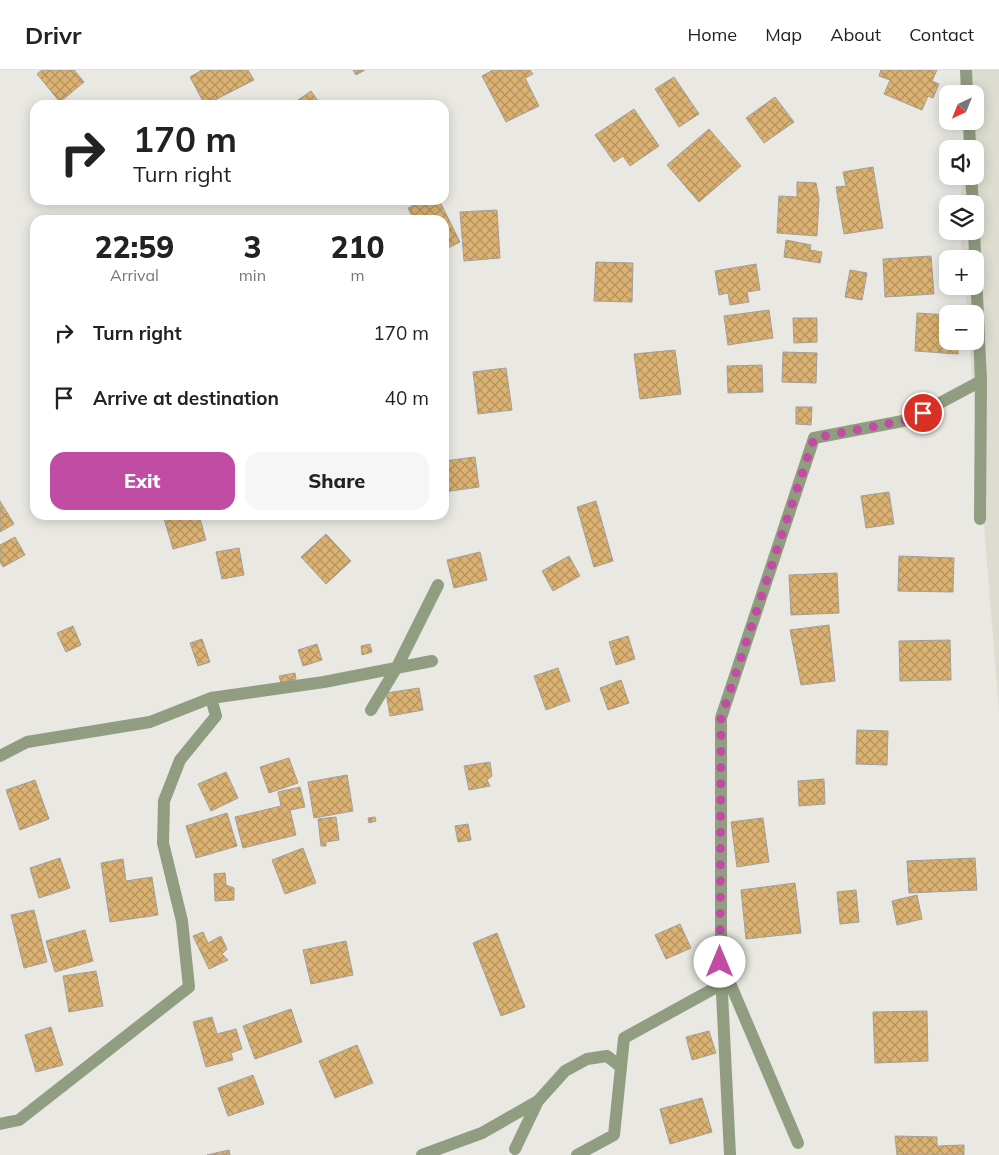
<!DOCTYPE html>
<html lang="en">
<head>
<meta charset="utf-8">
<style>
  body { margin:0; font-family:Mulish,sans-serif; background:#f6f6f6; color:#222; height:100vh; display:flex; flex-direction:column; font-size:19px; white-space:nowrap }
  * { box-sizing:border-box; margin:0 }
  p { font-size:16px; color:#767676 }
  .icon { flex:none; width:28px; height:28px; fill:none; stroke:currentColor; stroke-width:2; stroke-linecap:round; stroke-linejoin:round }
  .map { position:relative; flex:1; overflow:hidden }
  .panel { position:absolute; left:30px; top:145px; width:419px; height:305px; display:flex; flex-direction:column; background:#fff; border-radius:15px; box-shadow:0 2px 12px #0003 }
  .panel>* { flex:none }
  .guide { position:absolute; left:30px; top:30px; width:419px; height:105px; border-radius:15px; box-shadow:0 2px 12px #0003; background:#fff; color:#222; overflow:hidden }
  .needle { width:32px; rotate:223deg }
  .tools { position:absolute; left:939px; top:15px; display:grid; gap:10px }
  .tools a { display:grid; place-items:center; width:45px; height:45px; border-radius:10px; background:#fff; box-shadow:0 2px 12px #0003; font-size:25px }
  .pin { position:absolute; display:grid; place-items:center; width:42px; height:42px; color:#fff; margin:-21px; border:2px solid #fff; border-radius:50%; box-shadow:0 1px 5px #0007 }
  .me { position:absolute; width:55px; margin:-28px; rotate:0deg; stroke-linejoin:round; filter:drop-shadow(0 0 4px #0008) }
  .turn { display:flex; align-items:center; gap:18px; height:105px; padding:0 20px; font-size:22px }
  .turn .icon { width:65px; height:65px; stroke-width:2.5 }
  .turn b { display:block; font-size:35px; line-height:42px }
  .eta { display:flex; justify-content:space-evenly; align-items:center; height:85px; text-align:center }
  .eta b { font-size:30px; font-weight:800; line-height:35px }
  .primary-button { display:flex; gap:10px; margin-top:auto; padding:10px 20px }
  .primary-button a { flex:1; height:58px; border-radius:15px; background:#c14ca3; color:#fff; font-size:20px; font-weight:800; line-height:58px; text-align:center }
  .primary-button a+a { background:#f6f6f6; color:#222 }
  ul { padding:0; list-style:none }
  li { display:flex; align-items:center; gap:15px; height:65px; padding:0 20px }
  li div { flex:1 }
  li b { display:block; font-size:19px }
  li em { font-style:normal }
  header { display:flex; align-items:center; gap:30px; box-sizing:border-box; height:70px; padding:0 25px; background:#fff; border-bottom:1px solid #e0e0e0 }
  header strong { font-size:24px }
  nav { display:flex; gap:28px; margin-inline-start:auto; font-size:18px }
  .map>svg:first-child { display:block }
  .built { fill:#dddcd0 }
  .building { fill:url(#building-cross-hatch); stroke:#a19f9b }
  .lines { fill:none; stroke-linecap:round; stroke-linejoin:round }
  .minor { stroke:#919d81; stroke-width:12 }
  .route { stroke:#c14ca3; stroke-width:9; stroke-dasharray:0 16.2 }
</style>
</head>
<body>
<header>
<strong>Drivr</strong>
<nav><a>Home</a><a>Map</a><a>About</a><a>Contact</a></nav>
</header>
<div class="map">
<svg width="999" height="1085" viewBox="0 0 999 1085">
  <defs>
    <pattern id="building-cross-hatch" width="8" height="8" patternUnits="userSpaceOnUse" patternTransform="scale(1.25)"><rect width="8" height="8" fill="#dbb272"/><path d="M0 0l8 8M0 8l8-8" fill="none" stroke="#b3925e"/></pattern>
  </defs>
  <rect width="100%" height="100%" fill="#e9e8e3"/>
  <path class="built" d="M968 0H999V640L969 271H975V244H967L965 216H975V189H962L960 161H975V134H961L962 106H975V24H967Z"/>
  <path class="building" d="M42 0H74L84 12 60 32 37 4Z
    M202 0H248L254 10 205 35 190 7Z
    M353 0H365L356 5Z
    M493 0H530L533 4 525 8 539 36 506 52 482 6Z
    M881 0H937L932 11 939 14 933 28 928 26 922 40 884 24 890 10 879 6Z
    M674 7 699 44 679 57 655 19Z
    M311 21 321 35H291Z
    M775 27 794 52 764 73 746 48Z
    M634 39 659 76 630 96 623 86 614 92 595 65Z
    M709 59 741 96 699 132 667 95Z
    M873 97 883 158 844 164 836 117 846 116 843 102Z
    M797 112 816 113 819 129 817 166 777 163 779 126 797 127Z
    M424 130H439L460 172 444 180V150H414L408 138Z
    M497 140 500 188 464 191 460 142Z
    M786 170 811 175 810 180 822 182 820 193 784 187Z
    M931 186 934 224 885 227 883 189Z
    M596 192 633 193 632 232 594 231Z
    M756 194 760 220 747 222 749 232 730 235 728 223 719 225 715 201Z
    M850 200 867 203 862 230 845 227Z
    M769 240 773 268 728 275 724 246Z
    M917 243 948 245V271H958V284L915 281Z
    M793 248H817V272L794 273Z
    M675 280 681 324 640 329 634 284Z
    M783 282 817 283 816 313 782 312Z
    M762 295 763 322 728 323 727 296Z
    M506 298 512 340 478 344 473 302Z
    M796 337H812L811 355 796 354Z
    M475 387 479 417 444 422V391Z
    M889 422 894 454 866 458 861 426Z
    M0 431 14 454 0 462Z
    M596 431 613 491 594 497 577 437Z
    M163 445H199L206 470 173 479Z
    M326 464 351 491 326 514 301 487Z
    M15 467 25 485 3 497 0 492V475Z
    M239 478 244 505 222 509 216 482Z
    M480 482 487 510 454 518 447 490Z
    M569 486 580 506 553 521 542 501Z
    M899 486 954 488 953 522 898 521Z
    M837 503 839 543 791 545 789 505Z
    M829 555 835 611 801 615 790 560Z
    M73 556 81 575 66 582 57 563Z
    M628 566 635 589 616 595 609 572Z
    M202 569 210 592 198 596 190 573Z
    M950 570 951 610 900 611 899 571Z
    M317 574 322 590 303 596 298 580Z
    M370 574 372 582 362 585 361 576Z
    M558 598 570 631 546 640 534 606Z
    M295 603 296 609 281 613 279 606Z
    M621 610 629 633 608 640 600 618Z
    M419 618 423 640 390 646 386 623Z
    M857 660 888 661 887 695 856 694Z
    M289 688 298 713 269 723 260 697Z
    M490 692 492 706 487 710 490 716 469 720 464 696Z
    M226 702 238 728 211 741 198 714Z
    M347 705 353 741 314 748 308 712Z
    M824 709 825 734 799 736 798 711Z
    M35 710 49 749 20 760 6 720Z
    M300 717 305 737 290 740 296 765 243 778 235 747 281 736 278 722Z
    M227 743 237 776 196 788 186 756Z
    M336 747 339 770 326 772V776H321L318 749Z
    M375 747 376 751 369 753 368 748Z
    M763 748 769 792 737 797 731 752Z
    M468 754 471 770 458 772 455 756Z
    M303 778 316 813 285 824 272 790Z
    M60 788 70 818 39 828 30 798Z
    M975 788 977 820 909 823 907 791Z
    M123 789 126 811 152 807 158 845 110 852 101 793Z
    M225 803 226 815 234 818V830L215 831 214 804Z
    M795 813 801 863 746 869 741 820Z
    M856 820 859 852 840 854 837 822Z
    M917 825 922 849 897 855 892 831Z
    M34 840 47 892 24 898 11 845Z
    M680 854 691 878 666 889 655 865Z
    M85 860 93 891 55 902 46 871Z
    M203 862 208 873 221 866 227 879 222 884 228 890 209 899 193 866Z
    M497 863 525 937 501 946 473 873Z
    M346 871 353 905 311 914 303 880Z
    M96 901 103 936 69 942 63 906Z
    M291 939 302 972 255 989 243 956Z
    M927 941 928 991 875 993 873 942Z
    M212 947 217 964 236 959 242 979 231 983 233 990 206 997 193 952Z
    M51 957 63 995 36 1002 25 965Z
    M709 961 716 983 692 990 686 967Z
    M357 975 373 1013 335 1028 319 991Z
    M253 1005 264 1034 228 1046 218 1018Z
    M702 1028 712 1062 670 1074 660 1039Z
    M895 1066 937 1067V1076L964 1075V1085H897Z
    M229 1080 230 1085H207Z"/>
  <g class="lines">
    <path class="minor" d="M966 0 967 24
      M969 51 970 79
      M971 106 973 134
      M974 161 981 311 980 449
      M371 640 397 597 438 515
      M0 686 27 672 150 652 211 628
      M721 903 730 1085
      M0 1054 19 1050 189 917 182 851 163 773 164 731 180 690 216 646 211 628 324 612 432 591
      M798 1073 721 892V648L814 368 908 350 981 311
      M515 1079 538 1031
      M422 1085 482 1063 538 1031 565 1001 587 989 607 986 621 997
      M577 1085 614 1065 624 968 713 919 721 892"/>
  </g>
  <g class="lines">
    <path class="route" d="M720 892 721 648 814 368 908 350 923 343"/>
  </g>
</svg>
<div class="tools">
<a><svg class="needle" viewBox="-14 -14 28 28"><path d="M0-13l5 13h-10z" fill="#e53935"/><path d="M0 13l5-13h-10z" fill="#767676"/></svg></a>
<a><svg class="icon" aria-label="sound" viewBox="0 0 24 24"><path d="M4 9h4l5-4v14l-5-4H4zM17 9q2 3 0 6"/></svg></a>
<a><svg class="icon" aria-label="layers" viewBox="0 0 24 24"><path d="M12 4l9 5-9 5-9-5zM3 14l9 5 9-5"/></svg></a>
<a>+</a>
<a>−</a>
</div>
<div class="pin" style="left:923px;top:343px;background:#d93025"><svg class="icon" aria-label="arrive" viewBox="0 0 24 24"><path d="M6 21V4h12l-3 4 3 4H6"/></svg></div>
<svg class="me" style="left:720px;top:892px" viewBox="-20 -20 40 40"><circle r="19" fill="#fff"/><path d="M0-13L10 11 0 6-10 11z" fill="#c14ca3"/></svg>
<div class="guide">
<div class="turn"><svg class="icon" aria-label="right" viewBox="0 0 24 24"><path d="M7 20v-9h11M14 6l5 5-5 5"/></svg><div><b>170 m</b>Turn right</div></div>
</div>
<section class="panel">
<div class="eta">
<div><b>22:59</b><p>Arrival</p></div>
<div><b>3</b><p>min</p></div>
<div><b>210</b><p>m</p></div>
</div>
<ul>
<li><svg class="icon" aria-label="right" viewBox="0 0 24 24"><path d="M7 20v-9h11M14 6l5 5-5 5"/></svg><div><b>Turn right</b></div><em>170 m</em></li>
<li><svg class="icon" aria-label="arrive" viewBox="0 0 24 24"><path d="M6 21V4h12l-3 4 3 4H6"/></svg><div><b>Arrive at destination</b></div><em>40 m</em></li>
</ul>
<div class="primary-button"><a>Exit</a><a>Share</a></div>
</section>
</div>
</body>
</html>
